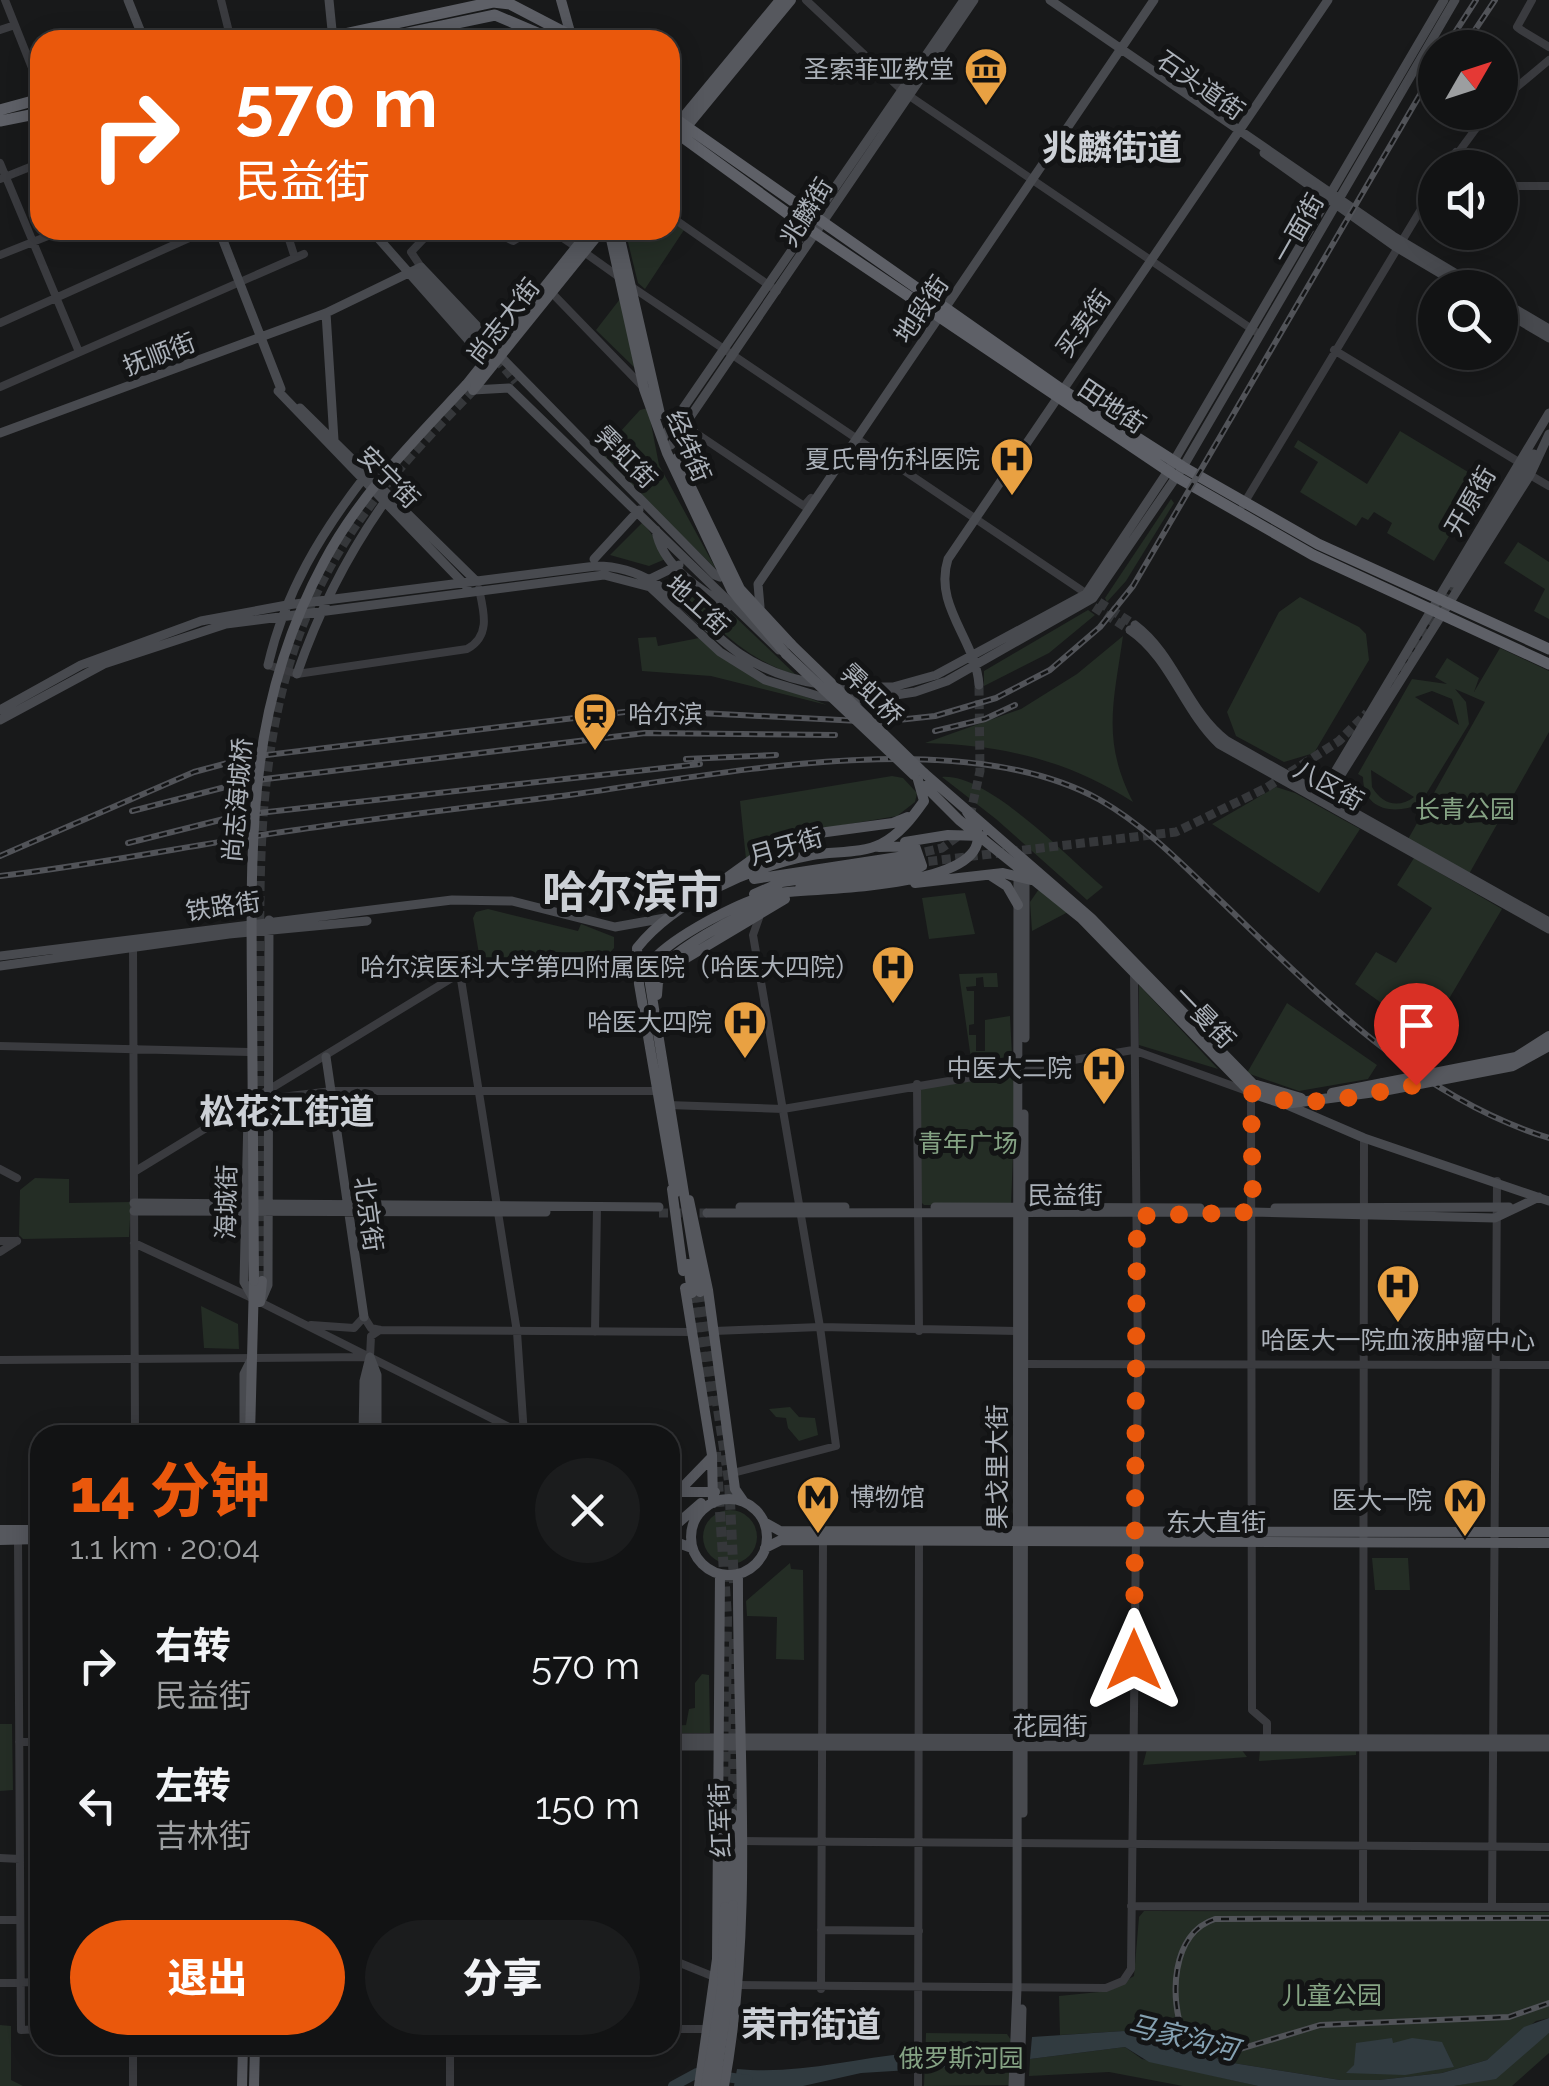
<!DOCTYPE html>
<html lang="zh">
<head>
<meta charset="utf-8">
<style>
  body { margin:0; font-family:Raleway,"Noto Sans SC",sans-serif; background:#1b1c1d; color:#f1f3f6; height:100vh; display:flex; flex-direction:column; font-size:38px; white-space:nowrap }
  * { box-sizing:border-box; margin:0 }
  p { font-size:32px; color:#9c9ea0 }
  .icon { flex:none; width:55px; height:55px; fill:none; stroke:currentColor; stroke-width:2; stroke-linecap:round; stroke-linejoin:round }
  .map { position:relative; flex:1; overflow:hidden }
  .drawer { position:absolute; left:30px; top:1425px; width:650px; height:630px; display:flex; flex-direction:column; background:#121314; border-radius:30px; box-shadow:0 5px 25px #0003,0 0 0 2px #313234 }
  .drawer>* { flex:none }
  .top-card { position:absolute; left:30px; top:30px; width:650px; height:210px; border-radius:30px; box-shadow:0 5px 25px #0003,0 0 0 2px #313234; background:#ea580c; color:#fff; overflow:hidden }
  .needle { width:65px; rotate:51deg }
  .fabs { position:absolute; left:1418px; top:30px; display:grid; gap:20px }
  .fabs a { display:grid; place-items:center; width:100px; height:100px; border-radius:50%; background:#121314; box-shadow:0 5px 25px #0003,0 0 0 2px #313234; font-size:50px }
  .pin { position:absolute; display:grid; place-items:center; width:85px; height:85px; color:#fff; margin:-102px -42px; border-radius:50% 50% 50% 0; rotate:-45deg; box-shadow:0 0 10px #0007 }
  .pin .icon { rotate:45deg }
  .me { position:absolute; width:110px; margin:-55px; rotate:0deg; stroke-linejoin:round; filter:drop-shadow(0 0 8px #0008) }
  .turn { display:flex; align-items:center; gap:35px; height:210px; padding:0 40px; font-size:45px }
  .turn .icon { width:130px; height:130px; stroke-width:2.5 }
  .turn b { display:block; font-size:70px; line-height:85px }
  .round { display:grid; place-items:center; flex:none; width:105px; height:105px; border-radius:52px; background:#1b1c1d }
  .head { display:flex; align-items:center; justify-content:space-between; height:170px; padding:0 40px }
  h1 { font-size:60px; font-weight:800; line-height:75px; color:#ea580c }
  .primary-button { display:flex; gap:20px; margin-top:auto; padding:20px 40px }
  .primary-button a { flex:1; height:115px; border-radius:60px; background:#ea580c; color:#fff; font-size:40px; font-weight:800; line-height:115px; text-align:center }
  .primary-button a+a { background:#1b1c1d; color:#f1f3f6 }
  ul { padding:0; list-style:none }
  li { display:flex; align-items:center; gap:30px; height:140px; padding:0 40px }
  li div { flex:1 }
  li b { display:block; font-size:38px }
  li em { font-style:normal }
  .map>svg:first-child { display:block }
  .green { fill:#242d25; fill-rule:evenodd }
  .water { fill:#313b40 }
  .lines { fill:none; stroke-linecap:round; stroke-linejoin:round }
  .river { stroke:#313b40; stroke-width:10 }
  .secondary-tunnel { stroke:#35373a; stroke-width:9; stroke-dasharray:9 4.5; stroke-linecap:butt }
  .primary-tunnel { stroke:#35373a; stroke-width:10; stroke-dasharray:10 5; stroke-linecap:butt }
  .tertiary { stroke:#3a3b3f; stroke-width:8 }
  .secondary { stroke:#484a4f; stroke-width:9 }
  .primary { stroke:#56585e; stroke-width:10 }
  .trunk { stroke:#5e6067; stroke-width:11 }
  .rail-casing { stroke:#515358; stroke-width:6 }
  .rail { stroke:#131415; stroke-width:2.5; stroke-dasharray:8; stroke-linecap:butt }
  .primary-bridge { stroke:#56585e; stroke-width:10 }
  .route { stroke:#ea580c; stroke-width:18; stroke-dasharray:0 32.4 }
  .labels { text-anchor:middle; stroke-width:10; stroke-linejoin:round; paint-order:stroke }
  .poi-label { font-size:25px; fill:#abb1b9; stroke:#131415; text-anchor:end }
  .street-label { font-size:25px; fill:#abb1b9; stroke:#131415 }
  .park-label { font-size:25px; fill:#85a384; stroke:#131415 }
  .water-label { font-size:28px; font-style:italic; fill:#85a1b2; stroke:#131415 }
  .district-label { font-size:35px; font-weight:bold; fill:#ccd0d6; stroke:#131415 }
  .town-label { font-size:45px; font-weight:bold; fill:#ccd0d6; stroke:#131415 }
</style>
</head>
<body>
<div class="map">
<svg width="1549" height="2086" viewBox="0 0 1549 2086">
  <rect width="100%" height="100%" fill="#18191a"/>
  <path class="green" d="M670 221 684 230 645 289 638 283 625 230H670Z
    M620 299 636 369 596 330Z
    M648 408 659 465 716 569 599 455 640 410Z
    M1400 431 1473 475 1477 470 1486 475 1434 561 1387 533 1392 523 1374 512 1368 520 1362 517 1356 526 1300 492 1318 462 1294 447 1298 440 1367 484Z
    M1171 499 1174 503 1126 581 1107 602 1105 598Z
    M643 522 668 558 649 566 610 555Z
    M1518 542 1549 562V619L1534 611 1545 589 1504 563Z
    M682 575 730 612 796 675C742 659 707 618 669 579Z
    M1300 597 1359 627 1366 634 1369 660 1314 753 1284 762 1236 736 1227 712 1279 612Z
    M1088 610 1095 615 1049 653 984 686V671Z
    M1123 636C1114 701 1101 740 1133 802 1068 760 1002 745 925 743L1021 709 1077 674Z
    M656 637 658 646 699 638 752 676 827 705 711 676 642 671 638 638Z
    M1500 648 1549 671V732L1469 874 1407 841 1485 702 1455 689 1466 702 1469 724 1420 804C1395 815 1363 811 1363 777L1358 774 1412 679 1447 684 1435 677 1447 658 1479 678 1474 692ZM1432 691 1452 699 1459 725 1415 697ZM1371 770 1414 797C1398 809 1382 804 1372 787Z
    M892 776 903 778 917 793 915 802 897 816 767 838 746 859 740 801Z
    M942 777C988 773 1067 857 1103 887L1087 900 996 819Z
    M1276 787 1295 793 1360 829 1319 893 1212 824Z
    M1414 858 1502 909 1427 1036 1355 984 1376 952 1396 963 1432 908 1397 885Z
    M1039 889 1068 912 1032 931 1030 902Z
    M965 893 975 934 929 939 922 898Z
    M488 909 578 931 581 924 614 937V948L606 957 581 961 579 953 487 965 480 960 473 918 476 912Z
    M997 973 998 987H984L983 977 976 978V986L966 987 967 991H974V1024L969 1025V1035H976V1051H985V1020L1010 1016 1012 1056 979 1062 971 1059 959 974Z
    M1139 985 1218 1069 1139 1045Z
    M1287 1003 1377 1065 1368 1079 1299 1091 1247 1073Z
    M1008 1074 1016 1080 1011 1205H924L920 1201 921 1087Z
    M35 1178 69 1179V1203L131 1202 129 1237 23 1239 19 1235 20 1190Z
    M201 1306 238 1324 239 1349 204 1348Z
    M790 1407 799 1417 815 1418 818 1435 799 1441 788 1428 786 1418 776 1417 769 1409Z
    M703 1537a27 27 0 1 1 54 0a27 27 0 1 1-54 0Z
    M1372 1558H1408L1410 1590H1375Z
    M790 1563 791 1569 803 1570 804 1660 776 1659 777 1617 747 1616 746 1601Z
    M702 1674 709 1675 710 1733H670V1726L686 1725 689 1709 695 1708V1683Z
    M0 1724H12L13 1790 0 1791Z
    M1147 1749H1241L1247 1757 1143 1765Z
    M1260 1750H1356V1755L1259 1761Z
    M1144 1911 1549 1912V2018L1536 2021 1487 2060 1442 2073 1379 2080H1340L1233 2063 1124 2031 1060 2035 1059 1996 1109 1991 1134 1976 1139 1917Z
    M0 2025 11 2026V2080L23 2086H0Z
    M926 2033 1007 2034 1011 2040 1010 2085 924 2086Z
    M1549 2033V2053L1512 2086H1454L1496 2078 1536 2039Z
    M1125 2047 1142 2059 1258 2086H1183L1109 2072 1029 2076 1030 2059Z"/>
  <path class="water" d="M1549 2018V2033L1496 2079 1454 2086H1258L1149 2062 1125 2047 1030 2059 1032 2037 1124 2031 1233 2063 1340 2080H1379L1442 2073 1487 2060 1524 2027Z
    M1392 2038 1393 2043 1412 2038 1442 2042 1454 2067 1405 2075 1346 2073 1354 2065 1356 2043Z
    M1011 2049V2056C983 2067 950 2062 924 2073L925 2053 967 2056Z
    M910 2053V2070L861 2073 803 2086H734L737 2069C796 2075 851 2059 910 2053Z"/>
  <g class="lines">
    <path class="river" d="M673 2086 697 2073 748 2080"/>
    <path class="secondary-tunnel" d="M479 338 516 382
      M1099 602 1135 625
      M1094 607 1130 630
      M1393 682 1453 583
      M970 816 980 771 979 685
      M912 855 942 848 961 834
      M915 863 1176 832 1266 788 1339 741 1367 713
      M659 1213H707"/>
    <path class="primary-tunnel" d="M262 1281C261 1188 260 1094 260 1001 258 849 255 695 334 559 371 495 421 443 473 390
      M700 1292 729 1481 734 1583
      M692 1293 709 1406
      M716 1452 727 1617 725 1814
      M733 1814 734 1635"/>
    <path class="tertiary" d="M5 0 40 88
      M221 0 231 40
      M806 0 902 90
      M0 30 15 25
      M1521 30 1517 27 1532 0
      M1521 30 1549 47
      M908 95 1259 334
      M1500 101 1549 60
      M1456 152 1481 168
      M0 163 79 352
      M1447 168 1488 112
      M0 179 40 163
      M1500 179 1512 186H1549
      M670 216 777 291
      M286 230 295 258
      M492 230 513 241 531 230
      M551 230 576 247
      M584 252 619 277
      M0 255 63 230
      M421 267 411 252 432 230
      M629 285 1090 596
      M551 292 642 386
      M0 323 207 230
      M1334 350 1517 461
      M0 387 304 254
      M684 425 804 506 811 498
      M1530 475 1549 486
      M1243 505 1435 186
      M268 665 297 674 467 649C491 636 484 612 479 589
      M133 945 135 1435
      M0 1046 249 1052
      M917 1084 919 1331
      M1251 1092 1252 1710 1267 1723V1739
      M264 1099 332 1091H658
      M668 1105 783 1109 1133 1050 1247 1091
      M0 1169 17 1178
      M134 1172 460 973 517 1332 524 1435
      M0 1241H17
      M134 1243 252 1298
      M0 1252 17 1241
      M260 1302 525 1435
      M311 1325 354 1328 364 1317 371 1328 380 1330 693 1332
      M714 1331 820 1327 1017 1331
      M595 1332 597 1207
      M0 1360 370 1357 371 1336 380 1330
      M1019 1364 1549 1365
      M733 1473 836 1446 820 1327 753 935 759 918
      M18 1538 21 2030 40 2029
      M19 1742H40
      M741 1841 1549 1847
      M0 1858 20 1859
      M1492 1905 1497 1181
      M1131 1906 1549 1907
      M1363 1907 1364 1138
      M0 1920H20
      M821 1930 919 1931
      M670 1959 717 1978
      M0 1983 40 1982
      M734 1985 1106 1988 1123 1981 1131 1969 1138 1364 1134 973
      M821 1989 823 1541
      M670 2029H710
      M450 2045V2086
      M133 2086V2045
      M918 2086 919 1541"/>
    <path class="secondary" d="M128 0 144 40
      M329 0 333 40
      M1050 0 1393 236 1480 288
      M1264 153 1396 247 1465 288
      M219 230 281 389
      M371 230 486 360
      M414 271 479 338
      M1500 300 1549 329
      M1500 309 1549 338
      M326 313 334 440
      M501 357 715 575 720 577 723 571
      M473 390 509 388 779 650
      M278 391 467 587
      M300 408 476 581
      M0 433 326 313 421 267 497 347
      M662 439 964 0
      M671 445 974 0
      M656 530C661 565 699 589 728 607
      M594 559 639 510
      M650 579 679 565
      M1453 583 1534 454
      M760 607 758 584 1154 0
      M1135 625C1176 656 1186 710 1227 741L1549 922
      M1130 630C1170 657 1184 711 1219 744L1549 929
      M268 665C285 592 321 533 366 475
      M297 674C319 610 347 555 386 500
      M979 685C976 640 933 606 948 559L1328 0
      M835 687H893L936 675 1086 594 1168 471 1444 0
      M0 710 81 665 201 621 287 605 596 566C662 566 691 620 740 654 764 670 791 680 820 684
      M0 720 104 664 226 624 604 575 650 587 720 652 765 680 818 696 863 700 915 692 947 681 1093 598 1183 467 1455 0
      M1342 773 1530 475 1549 434
      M1320 797 1549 413
      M0 956 452 900 512 901 615 927 665 918
      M0 966 229 934 367 921
      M1025 1038V874
      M326 1057 364 1317
      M1285 1104 1364 1138 1549 1201
      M248 1116 244 1282 253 1298
      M134 1203 659 1207
      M740 1207H845
      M935 1207 1200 1208
      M1275 1208 1509 1207
      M134 1211 546 1212
      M707 1213 1253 1212 1495 1218 1539 1197
      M262 1299 268 1285 269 920
      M370 1357 377 1375V1435
      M244 1435V1374L251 1360
      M363 1435 364 1381 370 1357
      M370 1435V1370
      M670 1738 1549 1739
      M670 1746 1549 1747
      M1023 1813 1024 1114
      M1013 2086 1017 1988 1018 872
      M1020 2086 1022 2009"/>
    <path class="primary" d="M561 0 572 39
      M676 126 780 0
      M670 147 791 0
      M609 230 644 389 667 453 732 591 786 654
      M618 230 660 414
      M466 385 590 230
      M473 390 602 230
      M677 458 740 589 791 644
      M924 773 1091 918 1253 1084 1301 1098
      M925 786 959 820 1081 918 1251 1093 1285 1104 1383 1091
      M905 842 948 835 982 836
      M990 875 1007 886 1018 905
      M754 879 911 855
      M915 883 1003 873 1031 880
      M718 884 782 838 893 823 908 817
      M800 888 913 871 922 866 915 846 879 847
      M754 894 782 882 912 863
      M655 981C658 955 748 909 774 902
      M657 995 658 982 668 969 785 899
      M1332 1093 1383 1083
      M672 1189 683 1271
      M675 1193 639 984 637 948C675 900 754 866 812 855 834 851 861 854 881 844 900 834 912 818 924 801L918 780
      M689 1200 708 1290 735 1489 744 1502
      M688 1264 692 1293
      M685 1288 712 1455 713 1503
      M700 1292 649 978 652 961C674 936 739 902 771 894 800 887 1030 893 967 812
      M260 1302 262 1281
      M250 1435 254 1281
      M677 1492H715
      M678 1492 711 1458
      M691 1537a38 38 0 1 1 76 0a38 38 0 1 1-76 0Z
      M764 1522 780 1531 1549 1532
      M0 1530H40
      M670 1530 701 1503
      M0 1540 40 1539
      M670 1540 692 1548
      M765 1548 781 1540 1549 1543
      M733 1905V1814
      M725 1907V1814
      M242 2086 243 2045
      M254 2086 255 2045
      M699 2086 717 1959 720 1574
      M724 2086C755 1918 737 1744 738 1574"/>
    <path class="trunk" d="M317 40 493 2 510 4 579 40
      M375 40 495 15 554 40
      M0 110 40 99
      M670 115 1061 389 1183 467 1318 544 1549 649
      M0 121 40 113
      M670 128 806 227 1177 477 1313 555 1549 664"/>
    <g class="rail-casing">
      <path id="rail" d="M1445 48 1476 0
        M1463 48 1495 0
        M935 731 985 719 1015 705
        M686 759 776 755
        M132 811 249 781 645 733 835 735
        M128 843 240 815 700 764
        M0 856 194 772 250 757 641 710 879 722 935 716 996 698 1050 670 1100 627 1133 586 1435 69
        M0 876C93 865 183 847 275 833 373 818 471 807 569 795 722 774 962 723 1100 800 1147 827 1184 866 1223 903 1319 995 1418 1098 1549 1138
        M1549 1918 1215 1919C1171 1933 1169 1999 1184 2035L1216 2052H1230L1320 2025 1509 2017 1549 2003"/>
    </g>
    <use href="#rail" class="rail"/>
    <path class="primary-bridge" d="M791 644 924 773
      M786 654 914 775
      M1383 1083 1516 1057 1549 1036
      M1383 1091 1513 1066 1549 1046
      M254 1281C253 1187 253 1093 252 999 251 840 246 707 324 562 360 494 414 441 466 385
      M706 2086 722 1988 725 1907
      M715 2086 729 1990 733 1905"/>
  </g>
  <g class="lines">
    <path class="route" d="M1134 1660 1137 1216 1253 1212 1251 1093C1308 1112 1358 1095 1416 1085"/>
  </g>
  <defs>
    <g id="museum-pin" transform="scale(2.25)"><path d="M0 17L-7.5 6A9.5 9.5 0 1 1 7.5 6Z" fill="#e9a142" stroke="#131415"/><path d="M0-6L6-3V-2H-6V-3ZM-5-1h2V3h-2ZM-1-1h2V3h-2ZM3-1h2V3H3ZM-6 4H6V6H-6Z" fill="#111"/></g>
    <g id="hospital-pin" transform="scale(2.25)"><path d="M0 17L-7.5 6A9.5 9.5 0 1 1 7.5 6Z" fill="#e9a142" stroke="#131415"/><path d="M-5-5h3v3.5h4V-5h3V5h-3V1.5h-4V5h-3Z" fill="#111"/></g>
    <g id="station-pin" transform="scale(2.25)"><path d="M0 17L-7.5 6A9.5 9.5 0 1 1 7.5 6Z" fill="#e9a142" stroke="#131415"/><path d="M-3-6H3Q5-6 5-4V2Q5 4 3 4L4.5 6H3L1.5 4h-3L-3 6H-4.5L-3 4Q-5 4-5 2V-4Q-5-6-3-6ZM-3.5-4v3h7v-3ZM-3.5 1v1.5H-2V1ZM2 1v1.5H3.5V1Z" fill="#111"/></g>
    <g id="metro-pin" transform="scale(2.25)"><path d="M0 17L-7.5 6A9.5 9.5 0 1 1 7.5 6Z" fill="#e9a142" stroke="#131415"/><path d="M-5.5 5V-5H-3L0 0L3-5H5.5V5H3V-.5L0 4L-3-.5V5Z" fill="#111"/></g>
  </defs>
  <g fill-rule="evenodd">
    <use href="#museum-pin" x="986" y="69"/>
    <use href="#hospital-pin" x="1012" y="459"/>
    <use href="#station-pin" x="595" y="714"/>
    <use href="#hospital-pin" x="893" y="967"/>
    <use href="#hospital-pin" x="745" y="1022"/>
    <use href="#hospital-pin" x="1104" y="1068"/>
    <use href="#hospital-pin" x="1398" y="1286"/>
    <use href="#metro-pin" x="818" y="1497"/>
    <use href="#metro-pin" x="1465" y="1500"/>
  </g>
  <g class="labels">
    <g class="poi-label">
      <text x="954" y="78">圣索菲亚教堂</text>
      <text x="980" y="468">夏氏骨伤科医院</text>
      <text x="628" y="723" text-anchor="start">哈尔滨</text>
      <text x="860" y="976">哈尔滨医科大学第四附属医院（哈医大四院）</text>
      <text x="712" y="1031">哈医大四院</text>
      <text x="1072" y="1077">中医大二院</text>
      <text x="1398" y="1349" text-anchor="middle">哈医大一院血液肿瘤中心</text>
      <text x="850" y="1506" text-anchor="start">博物馆</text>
      <text x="1432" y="1509">医大一院</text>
    </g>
    <g class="street-label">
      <text transform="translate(1201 85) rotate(35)" y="9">石头道街</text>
      <text transform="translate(806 212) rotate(-58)" y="9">兆麟街</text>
      <text transform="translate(1298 228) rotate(-60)" y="9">一面街</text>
      <text transform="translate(921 309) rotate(-56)" y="9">地段街</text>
      <text transform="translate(503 321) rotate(-52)" y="9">尚志大街</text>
      <text transform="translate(1083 323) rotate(-55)" y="9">买卖街</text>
      <text transform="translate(159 354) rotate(-21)" y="9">抚顺街</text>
      <text transform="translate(1112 406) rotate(34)" y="9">田地街</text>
      <text transform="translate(689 446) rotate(67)" y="9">经纬街</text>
      <text transform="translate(626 457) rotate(45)" y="9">霁虹街</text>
      <text transform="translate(389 477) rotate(45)" y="9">安宁街</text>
      <text transform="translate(1470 501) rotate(-60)" y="9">开原街</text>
      <text transform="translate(698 605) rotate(42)" y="9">地工街</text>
      <text transform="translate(872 694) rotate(44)" y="9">霁虹桥</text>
      <text transform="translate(1329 785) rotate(29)" y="9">八区街</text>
      <text transform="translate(237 800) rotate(-85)" y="9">尚志海城桥</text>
      <text transform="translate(786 846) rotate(-16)" y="9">月牙街</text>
      <text transform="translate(223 906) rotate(-8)" y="9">铁路街</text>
      <text transform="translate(1205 1017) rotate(46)" y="9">一曼街</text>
      <text x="1065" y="1204">民益街</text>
      <text transform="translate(226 1202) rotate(-89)" y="9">海城街</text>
      <text transform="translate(369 1214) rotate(82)" y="9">北京街</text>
      <text transform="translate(997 1467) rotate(-90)" y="9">果戈里大街</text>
      <text x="1216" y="1531">东大直街</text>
      <text x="1050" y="1735">花园街</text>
      <text transform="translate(720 1820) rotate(-92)" y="9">红军街</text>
    </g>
    <g class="park-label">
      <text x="1465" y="818">长青公园</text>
      <text x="968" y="1152">青年广场</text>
      <text x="1332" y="2004">儿童公园</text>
      <text x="961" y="2067">俄罗斯河园</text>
    </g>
    <g class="water-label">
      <text transform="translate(1183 2037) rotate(14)" y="10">马家沟河</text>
    </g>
    <g class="district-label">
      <text x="1112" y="160">兆麟街道</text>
      <text x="287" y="1124">松花江街道</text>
      <text x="811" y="2037">荣市街道</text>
    </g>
    <g class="town-label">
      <text x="632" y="908">哈尔滨市</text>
    </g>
  </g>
</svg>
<div class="fabs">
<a><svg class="needle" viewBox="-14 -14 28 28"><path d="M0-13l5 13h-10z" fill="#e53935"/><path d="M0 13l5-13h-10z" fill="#9c9ea0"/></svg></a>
<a><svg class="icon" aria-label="sound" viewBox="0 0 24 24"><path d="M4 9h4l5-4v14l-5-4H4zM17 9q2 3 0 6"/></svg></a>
<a><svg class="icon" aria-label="search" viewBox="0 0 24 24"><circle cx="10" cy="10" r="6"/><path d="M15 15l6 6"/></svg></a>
</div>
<div class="pin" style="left:1416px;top:1085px;background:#d93025"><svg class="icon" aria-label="arrive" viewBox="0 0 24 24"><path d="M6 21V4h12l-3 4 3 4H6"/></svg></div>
<svg class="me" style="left:1134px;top:1660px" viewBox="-20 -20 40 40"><path d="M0-17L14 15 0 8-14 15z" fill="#ea580c" stroke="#fff" stroke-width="4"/></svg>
<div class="top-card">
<div class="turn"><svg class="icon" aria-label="right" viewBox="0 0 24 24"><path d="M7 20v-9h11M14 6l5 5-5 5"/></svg><div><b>570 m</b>民益街</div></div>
</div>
<section class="drawer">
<div class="head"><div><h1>14 分钟</h1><p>1.1 km · 20:04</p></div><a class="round"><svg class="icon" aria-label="close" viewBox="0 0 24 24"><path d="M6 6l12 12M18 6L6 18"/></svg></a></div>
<ul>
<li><svg class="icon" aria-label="right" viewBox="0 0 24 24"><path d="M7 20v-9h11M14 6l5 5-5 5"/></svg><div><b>右转</b><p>民益街</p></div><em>570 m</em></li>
<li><svg class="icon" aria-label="left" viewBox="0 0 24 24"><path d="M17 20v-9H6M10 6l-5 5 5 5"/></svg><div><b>左转</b><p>吉林街</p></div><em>150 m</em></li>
</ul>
<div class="primary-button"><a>退出</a><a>分享</a></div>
</section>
</div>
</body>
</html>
